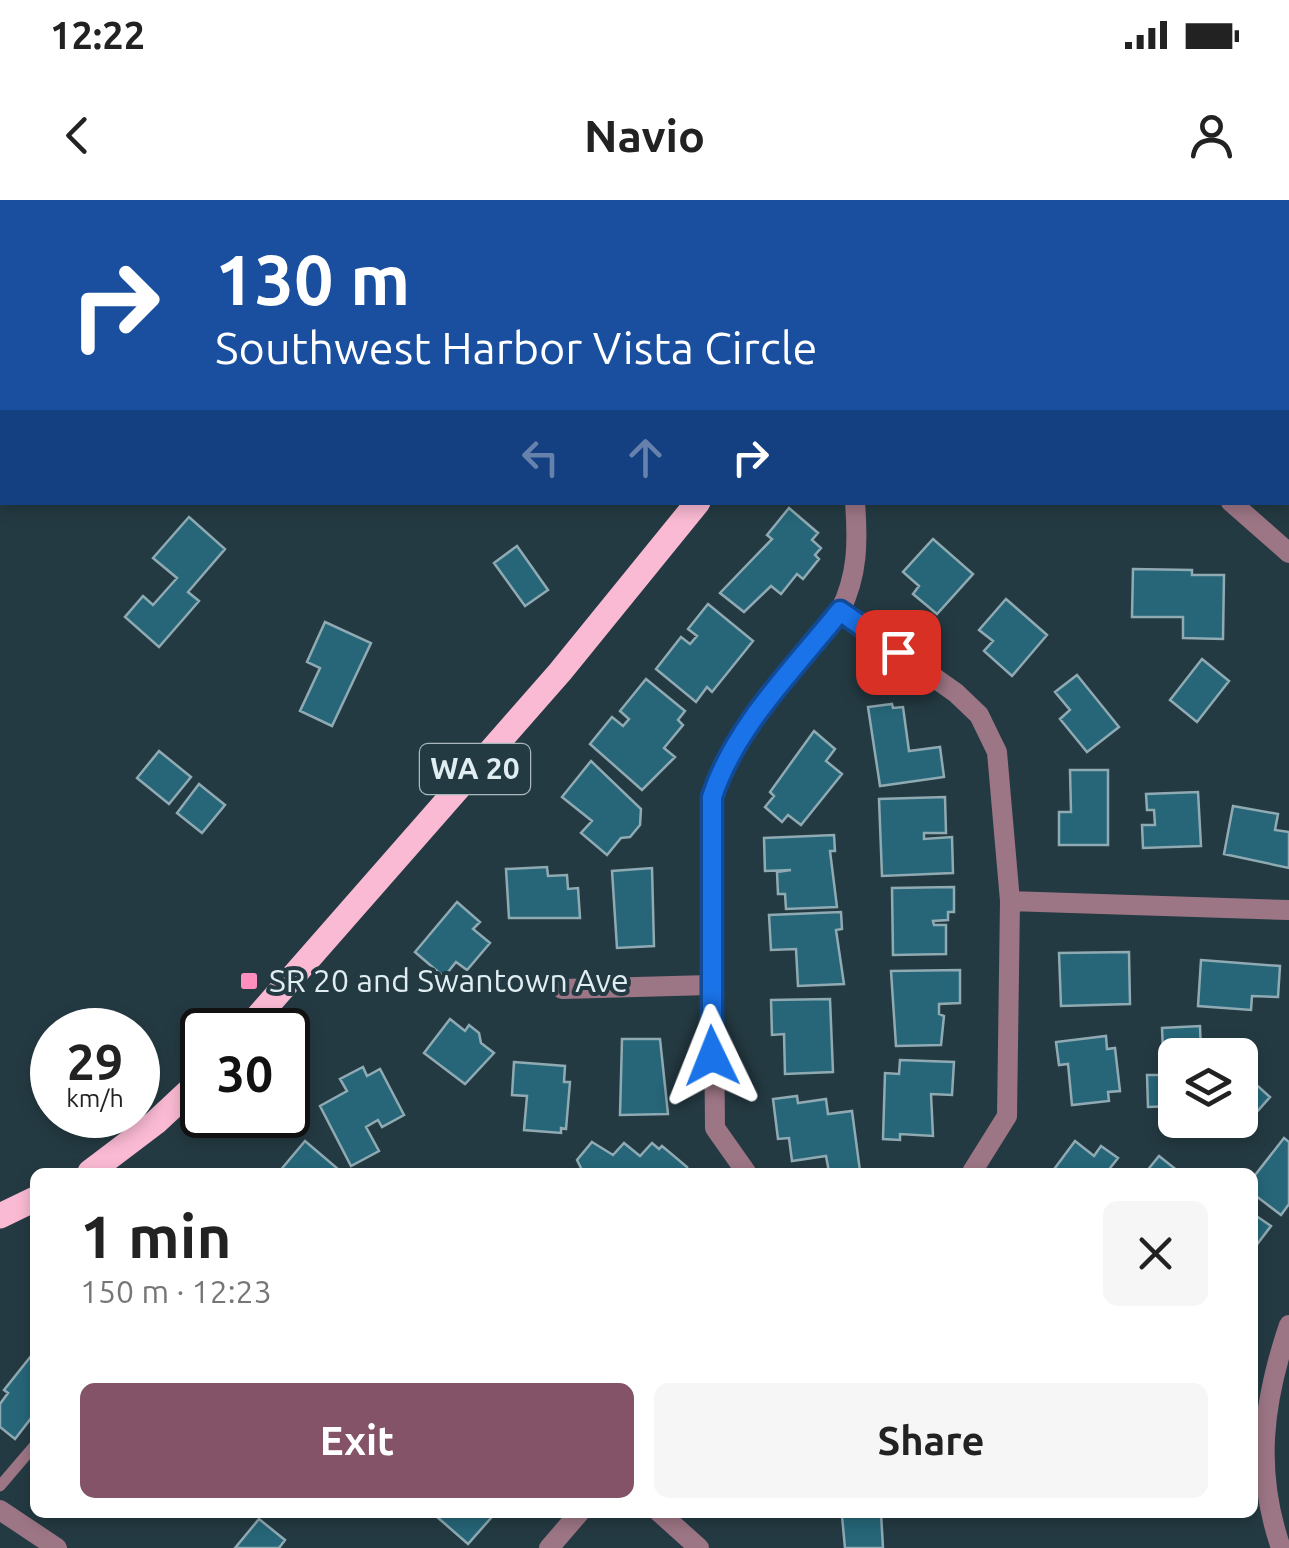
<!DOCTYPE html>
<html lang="en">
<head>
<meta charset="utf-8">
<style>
  body { margin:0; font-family:Ubuntu,sans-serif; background:#f6f6f6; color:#222; height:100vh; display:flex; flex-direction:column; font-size:38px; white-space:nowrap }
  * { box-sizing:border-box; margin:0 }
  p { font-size:32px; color:#767676 }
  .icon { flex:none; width:55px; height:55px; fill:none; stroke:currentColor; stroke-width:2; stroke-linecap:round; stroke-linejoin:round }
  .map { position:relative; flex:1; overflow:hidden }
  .sheet { position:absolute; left:30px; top:968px; width:1228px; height:350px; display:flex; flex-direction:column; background:#fff; border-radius:15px; box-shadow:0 5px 15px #0003 }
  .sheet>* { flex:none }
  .guide { position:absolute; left:0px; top:0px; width:1290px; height:305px; box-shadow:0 5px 15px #0003; background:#1a4fa0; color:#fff; overflow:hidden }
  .controls { position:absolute; left:1158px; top:838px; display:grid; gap:20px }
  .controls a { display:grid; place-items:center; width:100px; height:100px; border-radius:15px; background:#fff; box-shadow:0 5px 15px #0003; font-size:50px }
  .speed { position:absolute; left:30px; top:808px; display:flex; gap:20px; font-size:50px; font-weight:700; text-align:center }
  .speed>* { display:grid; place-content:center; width:130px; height:130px; border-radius:50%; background:#fff; box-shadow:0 5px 15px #0003; line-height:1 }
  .speed small { font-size:25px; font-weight:400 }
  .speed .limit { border:5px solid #111; border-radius:15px; background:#fff; color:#111 }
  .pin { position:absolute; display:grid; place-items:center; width:85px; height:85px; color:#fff; margin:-42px; border-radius:20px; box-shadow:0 5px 15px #0006 }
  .me { position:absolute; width:110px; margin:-55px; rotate:358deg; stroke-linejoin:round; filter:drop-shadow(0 0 8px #0008) }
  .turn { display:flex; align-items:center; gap:35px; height:210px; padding:0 50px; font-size:45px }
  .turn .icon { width:130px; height:130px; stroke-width:2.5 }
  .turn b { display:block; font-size:70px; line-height:85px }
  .lanes { display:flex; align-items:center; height:95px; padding:0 50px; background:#0003; justify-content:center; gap:50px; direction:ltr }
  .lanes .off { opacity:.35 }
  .round { display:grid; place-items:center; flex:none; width:105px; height:105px; border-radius:15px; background:#f6f6f6 }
  .overview { display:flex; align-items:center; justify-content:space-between; height:170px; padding:0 50px }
  h1 { font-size:60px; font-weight:600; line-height:75px }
  .action { display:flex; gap:20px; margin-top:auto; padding:20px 50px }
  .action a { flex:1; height:115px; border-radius:15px; background:#855368; color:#fff; font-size:40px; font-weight:600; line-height:115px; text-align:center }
  .action a+a { background:#f6f6f6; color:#222 }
  .status { display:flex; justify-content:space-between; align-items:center; height:70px; padding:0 50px; background:#fff; direction:ltr }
  .status svg { height:28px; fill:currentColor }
  header { display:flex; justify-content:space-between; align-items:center; height:130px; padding:0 50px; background:#fff; font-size:45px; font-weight:600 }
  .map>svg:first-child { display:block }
  .building { fill:#266678; stroke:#90aab3; stroke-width:2.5 }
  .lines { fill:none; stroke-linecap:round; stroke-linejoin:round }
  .service { stroke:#9d7685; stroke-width:11 }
  .minor { stroke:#9d7685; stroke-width:20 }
  .primary { stroke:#fabad3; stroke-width:25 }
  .route-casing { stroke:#114b97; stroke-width:25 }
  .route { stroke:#1a73e8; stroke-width:18 }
  .poi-dot { fill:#fd8ebe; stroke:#243a42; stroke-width:4 }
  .labels { text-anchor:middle; stroke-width:8; stroke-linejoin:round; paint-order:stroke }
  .shield { fill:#243a42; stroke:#a8b8bd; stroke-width:2.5 }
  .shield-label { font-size:30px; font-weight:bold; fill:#e0eef2 }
  .poi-label { font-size:32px; fill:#e0eef2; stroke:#243a42; text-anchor:start }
</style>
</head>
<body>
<div class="status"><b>12:22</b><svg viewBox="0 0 49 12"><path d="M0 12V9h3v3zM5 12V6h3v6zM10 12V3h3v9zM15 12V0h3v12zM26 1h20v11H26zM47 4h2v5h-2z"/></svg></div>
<header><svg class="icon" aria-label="back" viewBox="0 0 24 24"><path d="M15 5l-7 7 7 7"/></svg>Navio<svg class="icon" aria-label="person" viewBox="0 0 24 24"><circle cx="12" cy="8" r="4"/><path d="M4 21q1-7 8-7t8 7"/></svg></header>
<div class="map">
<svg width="1289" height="1348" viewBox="0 0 1289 1348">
  <rect width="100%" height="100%" fill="#243a42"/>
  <path class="building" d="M789 308 818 333 812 340 821 348 815 355 819 359 803 379 797 374 781 394 771 386 744 412 720 393 772 339 767 335Z
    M189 317 225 349 188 392 199 401 159 447 125 417 143 396 153 405 177 378 153 358Z
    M933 339 973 374 937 414 913 394 919 386 903 372Z
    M517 346 548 390 525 406 494 363Z
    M1133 369 1192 370V375H1224L1223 439 1183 438V417H1132Z
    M1006 399 1047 435 1012 476 984 451 993 441 979 430Z
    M708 404 753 441 712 492 707 487 696 502 656 469 681 437 690 444 697 436 688 429Z
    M325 422 371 443 332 526 300 511 320 468 307 462Z
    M1202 459 1229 481 1197 522 1170 500Z
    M1077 475 1119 527 1087 552 1060 519 1070 510 1055 492Z
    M646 479 685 511 678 520 683 525 664 548 675 557 642 590 590 544 612 517 623 526 629 519 620 511Z
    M892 504 893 508 903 507 909 551 940 547 944 577 880 586 868 507Z
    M814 531 835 549 826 561 842 574 801 625 788 615 782 622 765 607 774 596 770 592Z
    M159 551 191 577 169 604 137 578Z
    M591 561 641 609 640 625 630 637 621 638 607 655 581 633 592 621 562 597Z
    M1070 570H1108V645H1059V612H1071Z
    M199 584 225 605 202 633 177 613Z
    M1198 592 1201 646 1143 648 1142 625H1155L1154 610H1147L1146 594Z
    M945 597 946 633H924V639L952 637 953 673 882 676 879 599Z
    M1233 606 1278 614 1275 630 1289 632V668L1224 654Z
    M834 635 835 651H830L837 707 786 709 785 694H778L777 672 791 670 765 671 764 638Z
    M547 667 548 676 567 675 568 689 578 688 580 718H509L506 669Z
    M652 668 654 746 617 748 612 671Z
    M954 687V712H948V720L933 721 934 725H946V754L893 755 892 688Z
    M457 702 480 722 473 729 490 743 467 770 456 762 444 777 415 752Z
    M841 712 842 729 836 730 844 784 798 786 796 749 771 750 769 715Z
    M1129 752 1130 804 1061 806 1059 753Z
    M1201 760 1280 766 1278 797 1252 796 1251 810 1198 806Z
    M960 770V803L939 804V814L944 816 941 845 896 846 891 771Z
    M830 799 833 872 785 874 784 834 772 835 771 800Z
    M450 819 465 831 469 825 479 833 481 843 494 853 465 884 424 853Z
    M1200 826 1201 855H1175V906L1148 907 1147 875H1164L1162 828Z
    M1106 836 1107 849 1115 848 1120 891 1108 892 1109 901 1072 905 1068 864 1059 865 1056 842Z
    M622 839H660L668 914 620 915Z
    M900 860 954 862 952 895 931 894 933 936 900 934V940L883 939 885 873 899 874Z
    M514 862 565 866 564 882H570L566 929 561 928V933L524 930 527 896 512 895Z
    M363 867 367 876 380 869 404 915 382 927 378 920 366 927 379 951 351 966 320 906 347 891 340 879Z
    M1240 870 1270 897 1247 923 1240 917Z
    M797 896 798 903 826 899 828 914 852 911 860 971 829 972 826 956 792 961 789 938 778 939 773 899Z
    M1284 938 1289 942V1004L1281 1015 1252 993V979Z
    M305 941 338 969 335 972H279Z
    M1075 941 1094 956 1101 946 1118 958 1107 972H1052Z
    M592 942 613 955 624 943 640 956 652 943 659 949 662 946 687 967 682 972H583L577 960Z
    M1159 956 1178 971 1177 972H1146Z
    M1252 1013 1271 1026 1252 1051Z
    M35 1151V1213L15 1239 0 1227V1204L8 1193 4 1190Z
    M439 1312H487L491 1318 468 1344 436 1316Z
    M881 1313 883 1348H845L842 1316Z
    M259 1319 285 1340 279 1348H235Z"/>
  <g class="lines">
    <path class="service" d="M0 1286 35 1245"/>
    <path class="minor" d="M737 0 740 2
      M1231 302 1289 353
      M840 411 956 493 979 515 997 552 1010 701 1007 916 972 972
      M1010 701 1289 710
      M562 789 710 785
      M746 972 715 928 712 597 741 535 840 411C858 375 858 342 855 302
      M0 1310 57 1348
      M659 1312 699 1348
      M549 1348 580 1312
      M1281 1348C1254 1270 1263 1202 1289 1125"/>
    <path class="primary" d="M950 2 952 0
      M246 830 560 472 698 302
      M90 972 156 922 202 879
      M0 1016 35 999"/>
  </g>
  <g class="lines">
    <g class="route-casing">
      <path id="route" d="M712 856V597C735 526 794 469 840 411L898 452"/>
    </g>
    <use href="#route" class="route"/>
  </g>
  <rect class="poi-dot" x="239" y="771" width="20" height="20" rx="5"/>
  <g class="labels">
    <rect class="shield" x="420" y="544" width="110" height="50" rx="8"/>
    <g class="shield-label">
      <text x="475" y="579">WA 20</text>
    </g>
    <g class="poi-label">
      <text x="269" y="792">SR 20 and Swantown Ave</text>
    </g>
  </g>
</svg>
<div class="controls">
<a><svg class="icon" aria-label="layers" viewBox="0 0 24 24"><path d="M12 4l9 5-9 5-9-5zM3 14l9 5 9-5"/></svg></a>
</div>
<div class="speed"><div>29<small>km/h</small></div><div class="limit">30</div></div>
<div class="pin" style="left:898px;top:452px;background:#d93025"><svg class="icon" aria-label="arrive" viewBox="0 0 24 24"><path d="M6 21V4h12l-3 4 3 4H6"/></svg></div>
<svg class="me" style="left:712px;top:856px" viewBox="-20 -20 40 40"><path d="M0-17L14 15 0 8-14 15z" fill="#1a73e8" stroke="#fff" stroke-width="4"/></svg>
<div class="guide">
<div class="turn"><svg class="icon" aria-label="right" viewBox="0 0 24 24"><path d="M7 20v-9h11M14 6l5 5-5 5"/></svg><div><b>130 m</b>Southwest Harbor Vista Circle</div></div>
<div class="lanes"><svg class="icon off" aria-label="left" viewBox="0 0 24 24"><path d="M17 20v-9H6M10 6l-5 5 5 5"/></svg><svg class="icon off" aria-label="ahead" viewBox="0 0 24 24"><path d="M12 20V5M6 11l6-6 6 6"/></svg><svg class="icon" aria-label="right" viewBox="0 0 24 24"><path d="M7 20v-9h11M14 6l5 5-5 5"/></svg></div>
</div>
<section class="sheet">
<div class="overview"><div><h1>1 min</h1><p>150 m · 12:23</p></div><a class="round"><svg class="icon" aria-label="close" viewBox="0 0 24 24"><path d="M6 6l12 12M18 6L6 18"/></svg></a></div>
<div class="action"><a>Exit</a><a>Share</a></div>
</section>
</div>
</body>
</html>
